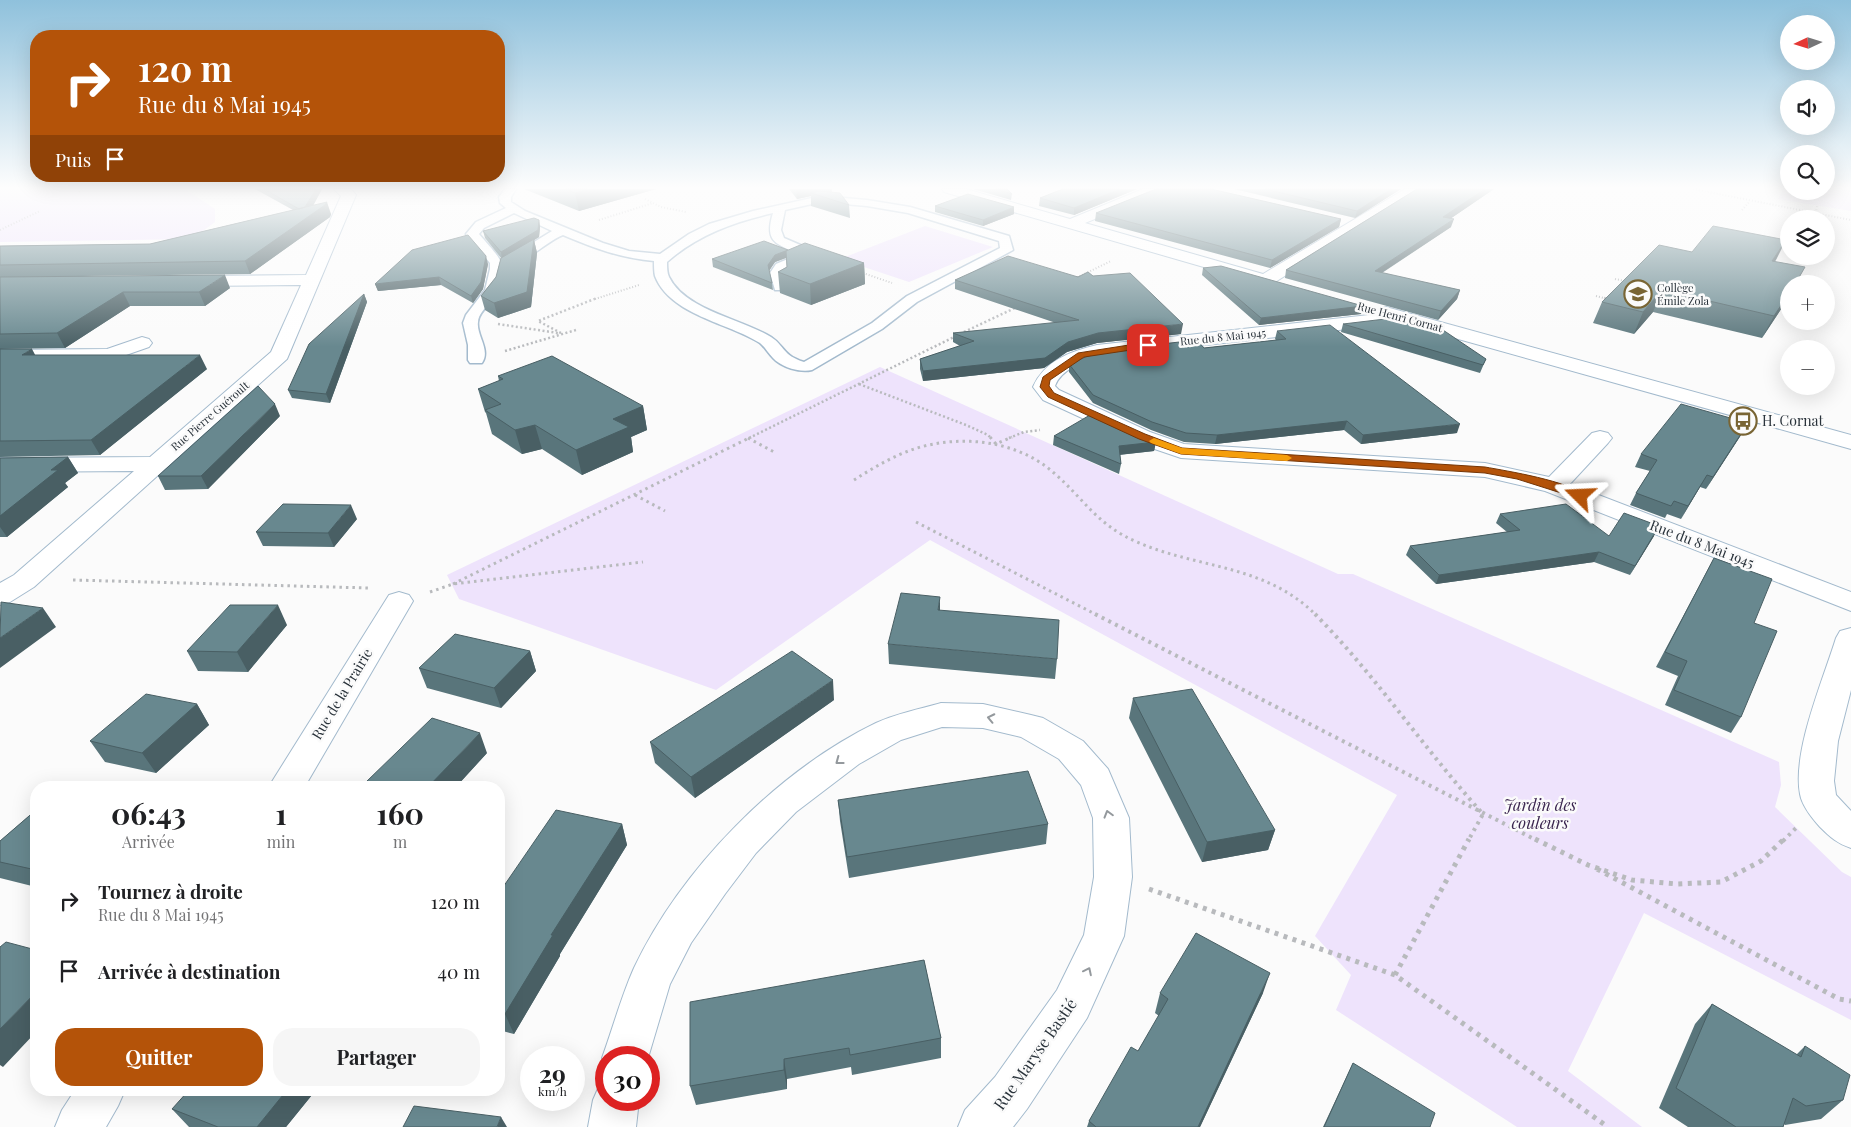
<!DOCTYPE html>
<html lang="fr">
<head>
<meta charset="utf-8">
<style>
  body { margin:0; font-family:"Playfair Display",serif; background:#f6f6f6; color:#202124; height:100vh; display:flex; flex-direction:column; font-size:19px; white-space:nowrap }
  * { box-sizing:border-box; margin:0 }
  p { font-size:16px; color:#757577 }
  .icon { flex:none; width:28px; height:28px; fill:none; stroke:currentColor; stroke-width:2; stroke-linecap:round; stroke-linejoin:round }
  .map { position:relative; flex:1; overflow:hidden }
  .panel { position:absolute; left:30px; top:781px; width:475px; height:315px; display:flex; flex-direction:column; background:#fff; border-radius:20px; box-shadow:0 5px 20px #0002 }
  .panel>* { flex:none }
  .hud { position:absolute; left:30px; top:30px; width:475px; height:152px; border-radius:20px; box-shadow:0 5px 20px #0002; background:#b45309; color:#fff; overflow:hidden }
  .needle { width:32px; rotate:266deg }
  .fabs { position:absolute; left:1780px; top:15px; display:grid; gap:10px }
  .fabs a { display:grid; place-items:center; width:55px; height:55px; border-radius:50%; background:#fff; box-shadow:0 5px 20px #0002; font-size:25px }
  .speed { position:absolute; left:520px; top:1046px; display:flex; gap:10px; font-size:25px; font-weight:700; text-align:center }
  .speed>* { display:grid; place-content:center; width:65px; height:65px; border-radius:50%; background:#fff; box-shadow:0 5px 20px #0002; line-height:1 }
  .speed small { font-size:12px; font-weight:400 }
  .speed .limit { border:8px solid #d22; background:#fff; color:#111 }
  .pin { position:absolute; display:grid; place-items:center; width:42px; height:42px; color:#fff; margin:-21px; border-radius:10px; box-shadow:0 2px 8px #0006 }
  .me { position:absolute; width:55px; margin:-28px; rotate:291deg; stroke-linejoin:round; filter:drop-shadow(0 0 4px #0008) }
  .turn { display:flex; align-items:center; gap:18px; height:105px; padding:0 25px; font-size:22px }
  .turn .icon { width:65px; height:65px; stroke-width:2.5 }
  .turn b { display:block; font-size:35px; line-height:42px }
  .then { display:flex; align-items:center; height:48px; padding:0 25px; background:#0003; gap:10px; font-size:19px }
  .eta { display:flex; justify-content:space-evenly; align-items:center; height:85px; text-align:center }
  .eta b { font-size:30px; font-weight:700; line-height:35px }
  .action { display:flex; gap:10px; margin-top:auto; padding:10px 25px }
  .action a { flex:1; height:58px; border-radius:20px; background:#b45309; color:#fff; font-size:20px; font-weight:700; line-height:58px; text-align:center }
  .action a+a { background:#f6f6f6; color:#202124 }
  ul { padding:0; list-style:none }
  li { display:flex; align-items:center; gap:15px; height:70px; padding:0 25px }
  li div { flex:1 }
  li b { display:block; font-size:19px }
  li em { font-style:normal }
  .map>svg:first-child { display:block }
  .green { fill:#eee3fc }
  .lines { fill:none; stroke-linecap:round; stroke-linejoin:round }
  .lane-casing { stroke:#a3bacd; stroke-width:3 }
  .street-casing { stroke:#a3bacd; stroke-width:2 }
  .path-far4 { stroke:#b8babd; stroke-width:2; stroke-dasharray:1 2; stroke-linecap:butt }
  .path-far3 { stroke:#b8babd; stroke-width:2.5; stroke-dasharray:2 2.5; stroke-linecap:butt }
  .path-far2 { stroke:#b8babd; stroke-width:3; stroke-dasharray:2.5 4; stroke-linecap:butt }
  .path-far1 { stroke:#b8babd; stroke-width:4; stroke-dasharray:3 4.5; stroke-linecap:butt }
  .path { stroke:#b8babd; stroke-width:5; stroke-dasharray:4 5.5; stroke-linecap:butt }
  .lane { fill:#fff; fill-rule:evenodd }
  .street { fill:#fff; fill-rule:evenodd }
  .wall { fill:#59757b }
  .shaded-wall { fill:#495f64 }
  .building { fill:#68888f; stroke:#495f64 }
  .oneway { stroke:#94999d }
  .route { fill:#b45309; stroke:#753606 }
  .slow { fill:#f59e0b }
  .labels { text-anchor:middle; stroke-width:5; stroke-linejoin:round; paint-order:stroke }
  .far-poi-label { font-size:11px; fill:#2a333b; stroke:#fbfbfb; text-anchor:start }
  .far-street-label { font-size:11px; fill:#2a333b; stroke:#fbfbfb }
  .poi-label { font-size:14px; fill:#2a333b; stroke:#fbfbfb; text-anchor:start }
  .street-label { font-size:14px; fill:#2a333b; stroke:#fbfbfb }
  .near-park-label { font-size:16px; font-style:italic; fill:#3a254f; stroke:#fbfbfb }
  .near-street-label { font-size:16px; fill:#2a333b; stroke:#fbfbfb }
</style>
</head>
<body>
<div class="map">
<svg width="1851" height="1127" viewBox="0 0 1851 1127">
  <rect width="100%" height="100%" fill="#fbfbfb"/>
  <path class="green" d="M0 189H185L215 209V222L192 239 0 242Z
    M1783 189H1789V191L1851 189V211L1778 199Z
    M925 226 993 247 909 282 840 259Z
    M880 367 1338 574H1353L1779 762 1781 785 1775 807 1842 872 1851 877V1020L1644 913 1568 1071 1642 1127H1517L1336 1010 1351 975 1315 936 1397 795 930 540 716 690 459 599 447 575Z"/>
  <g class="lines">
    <g class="lane-casing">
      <path id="lane" d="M505 189H516L511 197V202L525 211 603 243 629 251 660 254 689 234 709 224 753 211 821 196 867 200 910 207 1009 236 1013 250 917 302 882 329 812 370C800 373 781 367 773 358 768 353 765 347 760 343 729 323 670 315 655 276 654 272 654 266 654 261 620 258 594 248 563 235 548 240 522 267 508 264L507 261 508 258 552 231 514 213 484 228 479 234C502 261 515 269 490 303 485 308 478 315 478 322 476 335 491 350 482 363H470L468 360V345L463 323 466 315 485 290 490 269V263L466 234 476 222 506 208 500 203 499 197ZM821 202 867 206 908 213 999 241 1000 248 907 296 872 323 804 362C782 355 785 346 771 337 742 319 685 310 669 277 667 273 667 267 667 262 697 235 734 222 773 213 764 242 776 244 800 254L776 264 770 273 775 290H785L787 287 784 273 786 270 810 259 821 263 827 259 826 256 784 238 781 230 785 210Z"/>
    </g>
    <g class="street-casing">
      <path id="street" d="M334 189H351L356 195 287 359 34 587 10 602 0 605V583L14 575 134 471 0 472V458L150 457 271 352 301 285 189 286 183 285 180 281 183 277 189 276 306 275 341 196Z
        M942 189H966L1070 219 1143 189H1163L1161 192 1085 223 1263 274 1405 189H1423L1272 284 1266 285 944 192Z
        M1386 307 1851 435V449L1401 323 1099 357C1083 362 1061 369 1055 386L1059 390 1150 432 1184 444 1485 463 1549 477 1592 433 1600 431 1608 433 1612 438 1608 443 1570 484 1851 592V611L1545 491 1485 477 1181 458 1134 442 1043 400 1033 387C1044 361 1071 351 1097 345L1378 314 1379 309Z
        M142 337 149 339 152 343 149 347 109 361 0 362V350L107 349Z
        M399 592 409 595 413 601 304 788H268L389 595Z
        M1851 628V690L1838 741 1834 781 1836 795 1851 811V848C1838 844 1830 837 1820 827 1812 818 1802 806 1800 794 1792 752 1823 680 1836 638L1840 631Z
        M941 703 983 704 1031 715 1043 718 1083 741 1108 769 1129 818 1132 877 1124 936 1087 1018 1027 1109 1013 1127H958L965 1110 995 1077 1057 990 1084 935 1094 877 1093 818 1081 785 1059 759 1021 737 983 728 942 727 901 740 859 764 796 812 756 853 725 894 691 943 670 984 648 1058H606V1067L602 1058C613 1028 621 997 634 968 681 869 777 771 876 723 895 714 920 709 941 703Z
        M606 1081V1100H639L636 1127H588L593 1100 600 1084Z
        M75 1090H125L118 1106 106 1127H55L62 1110Z"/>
    </g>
    <path class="path-far4" d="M1693 189 1851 220
      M79 192 83 189
      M645 199 661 207 686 212
      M1742 210 1750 201
      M1816 213 1817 206
      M599 220 653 203
      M0 230 40 211
      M863 273 892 283
      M1074 279 1111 261
      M1615 279 1625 281
      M1596 296 1608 299
      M595 299 639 285"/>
    <path class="path-far3" d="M1604 298 1608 299
      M498 324 558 333
      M964 332 1017 307
      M561 333 538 321 597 298
      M505 351 576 330
      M859 384 966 425 988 435 991 438
      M749 438 956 336
      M1009 438 1024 432 1040 430"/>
    <path class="path-far2" d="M990 437 996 444 1012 437
      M748 438 776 453
      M854 480C873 468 893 456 914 449 960 434 1017 440 1054 473 1084 499 1097 525 1137 542 1199 569 1265 564 1316 615
      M635 495 665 511
      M916 522 1097 615
      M73 580 369 588
      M453 584 751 437
      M430 592 453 584 643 562"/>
    <path class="path-far1" d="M1095 614 1538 841
      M1315 614C1376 676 1425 750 1483 814L1468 841
      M1783 841 1796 828"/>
    <path class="path" d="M1535 839 1588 865 1632 880 1677 884 1721 882 1761 861 1784 839
      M1597 869 1839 999 1851 1001
      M1149 889 1395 975 1608 1127
      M1395 975 1469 839"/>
    <use href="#lane" class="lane"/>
    <use href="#street" class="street"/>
  </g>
  <path class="wall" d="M255 189H322L313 206 331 214 330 217 250 274 83 276 230 288 205 306H130L65 348 0 349V246L150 244 293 210Z
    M524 189H656L579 211Z
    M789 189H832V192L849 205 850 218 811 206V196L797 199Z
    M973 189H1007L1012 194 1011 200Z
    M1063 189H1137L1074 215 1039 206 1040 198Z
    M1234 189H1401L1355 218Z
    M1417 189H1494L1450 219 1451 227 1382 273 1460 290 1457 299 1438 320 1285 278 1286 270Z
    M935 206 1014 214 983 226 935 212Z
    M1096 213 1341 219 1339 227 1270 268 1095 221Z
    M539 220 540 227 539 237 534 240 537 253 531 307 498 318 485 310 481 296 496 277 501 258 485 238 483 231Z
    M788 250 864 263 865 284 811 305 780 293 778 272 787 267 786 258 775 262 769 271 772 283 773 290 713 267 712 259Z
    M1692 252 1775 261 1789 284V297L1762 338 1653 312 1634 334 1593 323 1602 302Z
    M488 264 483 289 473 303 441 285 378 291 375 284Z
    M1203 268 1363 306 1361 314 1259 325 1202 275Z
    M1093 276 1181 334 1097 343 1067 352 1044 368 923 381 920 369V359L960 346 953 342V333L1056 323 955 289V280Z
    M364 294 367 302 330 403 292 398 288 390Z
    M1343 324 1486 359 1480 373 1341 332Z
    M1277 331 1457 433 1361 444 1344 430 1215 444 1184 442 1151 430 1093 403 1069 372V364L1204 348 1276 340 1275 339Z
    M0 349 35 355 207 369 100 455 0 457Z
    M498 376 643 406 647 430 631 437 633 452 582 475 542 449 522 454 492 434 486 413 485 412 478 389 499 381Z
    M280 416 208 489 165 490 158 476Z
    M1748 423 1741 435 1706 489 1700 487 1681 519 1667 514 1665 518 1630 505 1636 493 1650 471 1635 467 1641 454Z
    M1134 435 1156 442 1154 451 1119 455 1121 464 1119 474 1053 445 1054 436Z
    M68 457 78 473 65 483 68 487 7 537H0V458Z
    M1500 514 1609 536H1654L1630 575 1594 562 1436 584 1406 555 1410 546 1507 532 1496 523Z
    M357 519 334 547 263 546 256 532Z
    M1714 558 1754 623 1741 717 1731 733 1665 705 1678 676 1656 667Z
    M287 625 248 672 198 671 187 651Z
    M888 644 1057 659 1055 679 889 664Z
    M530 651 536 671 501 708 427 688 419 668Z
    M1133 698 1275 830 1268 850 1202 862 1129 718Z
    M834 700 695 798 655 763 650 742Z
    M197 704 209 725 156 773 105 762 90 741Z
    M487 753 455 788H369L366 782Z
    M838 800 1048 824 1046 844 849 878 840 821Z
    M36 810V887L0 878V841Z
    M622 824 627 845 560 954V956L514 1034 499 1030V893Z
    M924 960 941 1038V1058L852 1075 851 1067 787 1079V1089L696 1105 690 1086Z
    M1160 993H1263L1200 1127H1087L1089 1121 1138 1051 1159 1016 1155 1013Z
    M1712 1004 1796 1055 1805 1046 1843 1100 1821 1119 1785 1125 1784 1124 1783 1127H1688L1659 1108 1695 1024Z
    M1353 1063 1430 1127H1323Z
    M316 1090 286 1127H189L172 1109Z"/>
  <path class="shaded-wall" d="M316 189H322L306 218 303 211Z
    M588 189H656L579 211 575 193Z
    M796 189H820L821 194 811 193V196L797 199Z
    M1120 189H1137L1074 215V208Z
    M1391 189H1401L1355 218 1357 211Z
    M1485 189H1494L1441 225 1443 217Z
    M327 202 331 214 330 217 250 274 245 261Z
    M1014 207V214L983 226V220Z
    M1341 219 1339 227 1270 268 1272 260Z
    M1454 219 1451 227 1372 279 1375 271Z
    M539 220 540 227 539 237 534 240 537 253 531 307 498 318 494 303 502 260 501 252Z
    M1786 240 1776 260 1762 281 1772 261Z
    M788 250V257L775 262 768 272V265L775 255Z
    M486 256 488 264 483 289 473 303 471 296Z
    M864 263 865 284 811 305 810 284Z
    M1805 267 1796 284H1795Z
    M225 275 230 288 205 306 199 292Z
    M439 277 441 285 378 291 375 284Z
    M1460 290 1457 299 1438 320 1441 311Z
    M1662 290 1653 312 1634 334 1643 312Z
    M123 292 130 306 65 348 57 333Z
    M1789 293V297L1762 338 1774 316Z
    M364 294 367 302 330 403 326 394Z
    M1363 306 1361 314 1259 325 1261 318Z
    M1183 324 1181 334 1097 343 1067 352 1044 368 923 381V371L1068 342 1098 333Z
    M32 349 40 364 22 355Z
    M200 355 207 369 100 455 91 440Z
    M275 404 280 416 208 489 201 476Z
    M643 406 647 430 631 437 633 452 582 475 576 450 613 419Z
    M1347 421 1344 430 1215 444 1217 435Z
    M1748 423 1741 435 1706 489 1713 477Z
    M1460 424 1457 433 1361 444 1363 435Z
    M535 425 542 449 522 454 515 430Z
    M1156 442 1154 451 1117 455 1119 446Z
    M68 457 78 473 65 483 68 487 7 537 0 527V516L51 470Z
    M1707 475 1700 487 1681 519 1688 506Z
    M351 505 357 519 334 547 328 533Z
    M1659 526 1654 536 1630 575 1635 566Z
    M1599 552 1594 562 1436 584 1439 575Z
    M940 597V616L938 610Z
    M278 605 287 625 248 672 237 652Z
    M43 608 56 627 0 668V638Z
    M530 651 536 671 501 708 494 688Z
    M833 680 834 700 695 798 691 777Z
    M197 704 209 725 156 773 142 753Z
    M480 733 487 753 455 788H427Z
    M622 824 627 845 560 954V956L514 1034 505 1014 551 935Z
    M1275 830 1268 850 1202 862 1207 842Z
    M1270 973 1263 993 1200 1127H1198Z
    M36 992V1032L3 1067 0 1065V1029Z
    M784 1059 787 1079V1089L784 1070Z
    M287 1090H316L286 1127H257Z
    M501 1117 507 1127H497Z"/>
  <path class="building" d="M264 189H316L305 207 299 209Z
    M566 189H588L575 193Z
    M996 189H1007L1012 194Z
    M1063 189H1120L1074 208 1040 198Z
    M1156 189H1211L1341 219 1272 260 1096 213Z
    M1265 189H1391L1357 211Z
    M1417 189H1485L1443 217 1454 219 1375 271 1460 290 1441 311 1286 270Z
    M820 191 840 193 849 205 811 193Z
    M968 194 1014 207 983 220 935 206Z
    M327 202 325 205 245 261 0 265V246L150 244Z
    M534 218 539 220 538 230 501 252 483 231Z
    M1713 226 1786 240 1772 261 1805 267 1795 284H1789V293L1774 316 1662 290 1643 312 1602 302 1659 245 1692 252Z
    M468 235 486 256 481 282 471 296 439 277 375 284 412 250Z
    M534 239 527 292 494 303 481 296 496 277 501 258Z
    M764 241 788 250 775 255 768 265 772 283 712 259Z
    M805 243 864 263 810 284 778 272 787 267 786 251Z
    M1008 256 1078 277 1088 272 1093 276 1130 273 1183 324 1098 333 1068 342 1045 358 923 371 920 359 974 341 953 333 1079 320 955 280Z
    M1221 266 1363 306 1261 318 1203 268Z
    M225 275 199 292H123L57 333 0 334V277Z
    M364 294 326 394 288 390 309 344Z
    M1402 317 1440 328 1486 359 1483 365 1343 324Z
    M1330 325 1460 424 1363 435 1347 421 1217 435 1186 433 1152 422 1093 395 1069 364 1100 351 1197 340 1204 348 1286 339 1277 331Z
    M0 349H32L22 355H200L91 440 0 441Z
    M552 356 643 406 613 419 629 427 576 450 535 425 515 430 485 410 501 404 478 389 503 379 498 376Z
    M258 386 275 404 201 476H158Z
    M1681 404 1748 423 1713 477 1707 475 1688 506 1674 501 1671 506 1636 493 1657 460 1641 454Z
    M1090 415 1134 435 1156 442 1119 446 1121 464 1054 436Z
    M68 457 51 470H58L0 516V458Z
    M283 504 351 505 328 533 256 532Z
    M1566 504 1609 536 1624 513 1659 526 1635 566 1599 552 1439 575 1410 546 1520 530 1500 514Z
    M1714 558 1772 579 1754 623 1777 631 1741 717 1674 690 1687 661 1665 652Z
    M901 593 940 597 938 610 1059 620 1057 659 888 644Z
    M1 602 43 608 0 638Z
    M230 605H278L237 652 187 651Z
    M455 634 530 651 494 688 419 668Z
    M792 651 833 680 691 777 650 742Z
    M1192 689 1275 830 1207 842 1133 698Z
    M146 694 197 704 142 753 90 741Z
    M432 718 480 733 427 788H383L366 782Z
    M1028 771 1048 824 847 857 838 800Z
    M36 810V870L0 862V841Z
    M556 810 622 824 551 935H553L505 1014 499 1012V893Z
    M1196 933 1270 973 1198 1127H1096L1089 1121 1131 1047 1138 1051 1168 999 1160 993Z
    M6 942 36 950V992L0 1029V947Z
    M924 960 941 1038 850 1055 849 1048 784 1059V1070L690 1086V1002Z
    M1712 1004 1801 1057 1805 1046 1850 1075 1843 1100 1806 1106 1793 1098 1783 1127H1736L1676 1088Z
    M1353 1063 1435 1113 1430 1127H1324Z
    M189 1090H287L257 1127H218L172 1109Z
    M414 1106 501 1117 497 1127H403Z"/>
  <defs><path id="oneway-chevron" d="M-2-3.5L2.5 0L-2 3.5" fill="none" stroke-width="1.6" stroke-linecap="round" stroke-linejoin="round" transform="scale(1.25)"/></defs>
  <g class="oneway">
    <use href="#oneway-chevron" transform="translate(991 718) rotate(-168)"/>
    <use href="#oneway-chevron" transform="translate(839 761) rotate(143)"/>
    <use href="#oneway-chevron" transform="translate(1108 814) rotate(-106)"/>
    <use href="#oneway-chevron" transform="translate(1088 971) rotate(-64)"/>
  </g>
  <linearGradient id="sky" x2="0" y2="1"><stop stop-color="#8fc1dc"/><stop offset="0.54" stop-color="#fdfdfd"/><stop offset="1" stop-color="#fdfdfd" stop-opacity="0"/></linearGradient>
  <rect width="1851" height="347" fill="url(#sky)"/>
  <path class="route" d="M1148 342 1152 345 1151 347 1084 357 1050 380 1049 386 1054 393 1145 434 1182 448 1485 467C1507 471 1570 481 1585 496L1580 499 1517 479 1485 473 1181 454 1139 439 1048 397 1040 387 1043 377 1078 353Z"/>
  <path class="slow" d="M1154 438 1182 448 1287 455 1292 458 1287 461 1181 454 1151 443 1149 441Z"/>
  <defs>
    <g id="school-ring" transform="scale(1.4375)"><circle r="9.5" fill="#fbfbfb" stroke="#796534" stroke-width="1.5"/><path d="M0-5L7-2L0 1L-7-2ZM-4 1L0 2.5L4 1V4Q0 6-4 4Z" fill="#796534"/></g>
    <g id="bus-ring" transform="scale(1.4375)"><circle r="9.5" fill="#fbfbfb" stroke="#796534" stroke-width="1.5"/><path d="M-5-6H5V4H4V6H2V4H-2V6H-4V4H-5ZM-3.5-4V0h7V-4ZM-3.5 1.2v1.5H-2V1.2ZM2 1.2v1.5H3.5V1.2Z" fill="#796534"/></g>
  </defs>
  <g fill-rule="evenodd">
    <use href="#school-ring" x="1638" y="294"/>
    <use href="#bus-ring" x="1743" y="421"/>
  </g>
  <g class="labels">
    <g class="far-poi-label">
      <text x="1657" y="292">Collège<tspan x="1657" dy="13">Émile Zola</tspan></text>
    </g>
    <g class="far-street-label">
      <text transform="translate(1400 317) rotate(15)" y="4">Rue Henri Cornat</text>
      <text transform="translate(1223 337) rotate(-6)" y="4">Rue du 8 Mai 1945</text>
      <text transform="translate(210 416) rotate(-41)" y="4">Rue Pierre Guéroult</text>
    </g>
    <g class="poi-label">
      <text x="1762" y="426">H. Cornat</text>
    </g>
    <g class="street-label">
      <text transform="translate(1702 544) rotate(21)" y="5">Rue du 8 Mai 1945</text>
      <text transform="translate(342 694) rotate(-59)" y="5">Rue de la Prairie</text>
    </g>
    <g class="near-park-label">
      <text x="1540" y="811">Jardin des<tspan x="1540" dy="18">couleurs</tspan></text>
    </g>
    <g class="near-street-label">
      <text transform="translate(1035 1054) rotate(-55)" y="6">Rue Maryse Bastié</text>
    </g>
  </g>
</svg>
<div class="fabs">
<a><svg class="needle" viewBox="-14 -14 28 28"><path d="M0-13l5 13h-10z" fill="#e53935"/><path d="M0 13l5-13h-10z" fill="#757577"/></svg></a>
<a><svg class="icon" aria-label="sound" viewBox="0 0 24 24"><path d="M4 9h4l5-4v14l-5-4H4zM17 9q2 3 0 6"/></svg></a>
<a><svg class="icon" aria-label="search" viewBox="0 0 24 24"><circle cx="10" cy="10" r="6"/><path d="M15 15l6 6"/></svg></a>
<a><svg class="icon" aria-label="layers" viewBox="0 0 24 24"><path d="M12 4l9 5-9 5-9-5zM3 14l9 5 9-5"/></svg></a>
<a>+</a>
<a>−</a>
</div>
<div class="speed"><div>29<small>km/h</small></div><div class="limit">30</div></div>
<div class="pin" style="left:1148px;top:345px;background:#d93025"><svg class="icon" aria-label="arrive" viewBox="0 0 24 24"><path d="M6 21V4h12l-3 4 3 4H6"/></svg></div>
<svg class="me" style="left:1580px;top:496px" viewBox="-20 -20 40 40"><path d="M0-17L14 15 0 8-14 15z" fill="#b45309" stroke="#fff" stroke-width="4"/></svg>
<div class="hud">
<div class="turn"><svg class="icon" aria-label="right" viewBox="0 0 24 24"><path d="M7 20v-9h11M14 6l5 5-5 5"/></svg><div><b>120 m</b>Rue du 8 Mai 1945</div></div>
<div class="then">Puis<svg class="icon" aria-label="arrive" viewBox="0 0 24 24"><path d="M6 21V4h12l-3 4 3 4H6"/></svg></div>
</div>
<section class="panel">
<div class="eta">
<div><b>06:43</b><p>Arrivée</p></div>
<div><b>1</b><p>min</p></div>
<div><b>160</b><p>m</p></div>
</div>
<ul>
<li><svg class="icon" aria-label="right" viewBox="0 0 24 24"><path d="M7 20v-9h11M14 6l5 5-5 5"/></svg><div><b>Tournez à droite</b><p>Rue du 8 Mai 1945</p></div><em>120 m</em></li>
<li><svg class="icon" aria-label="arrive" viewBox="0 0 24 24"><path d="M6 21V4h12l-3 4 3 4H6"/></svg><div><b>Arrivée à destination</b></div><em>40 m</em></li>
</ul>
<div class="action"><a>Quitter</a><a>Partager</a></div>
</section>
</div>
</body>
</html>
